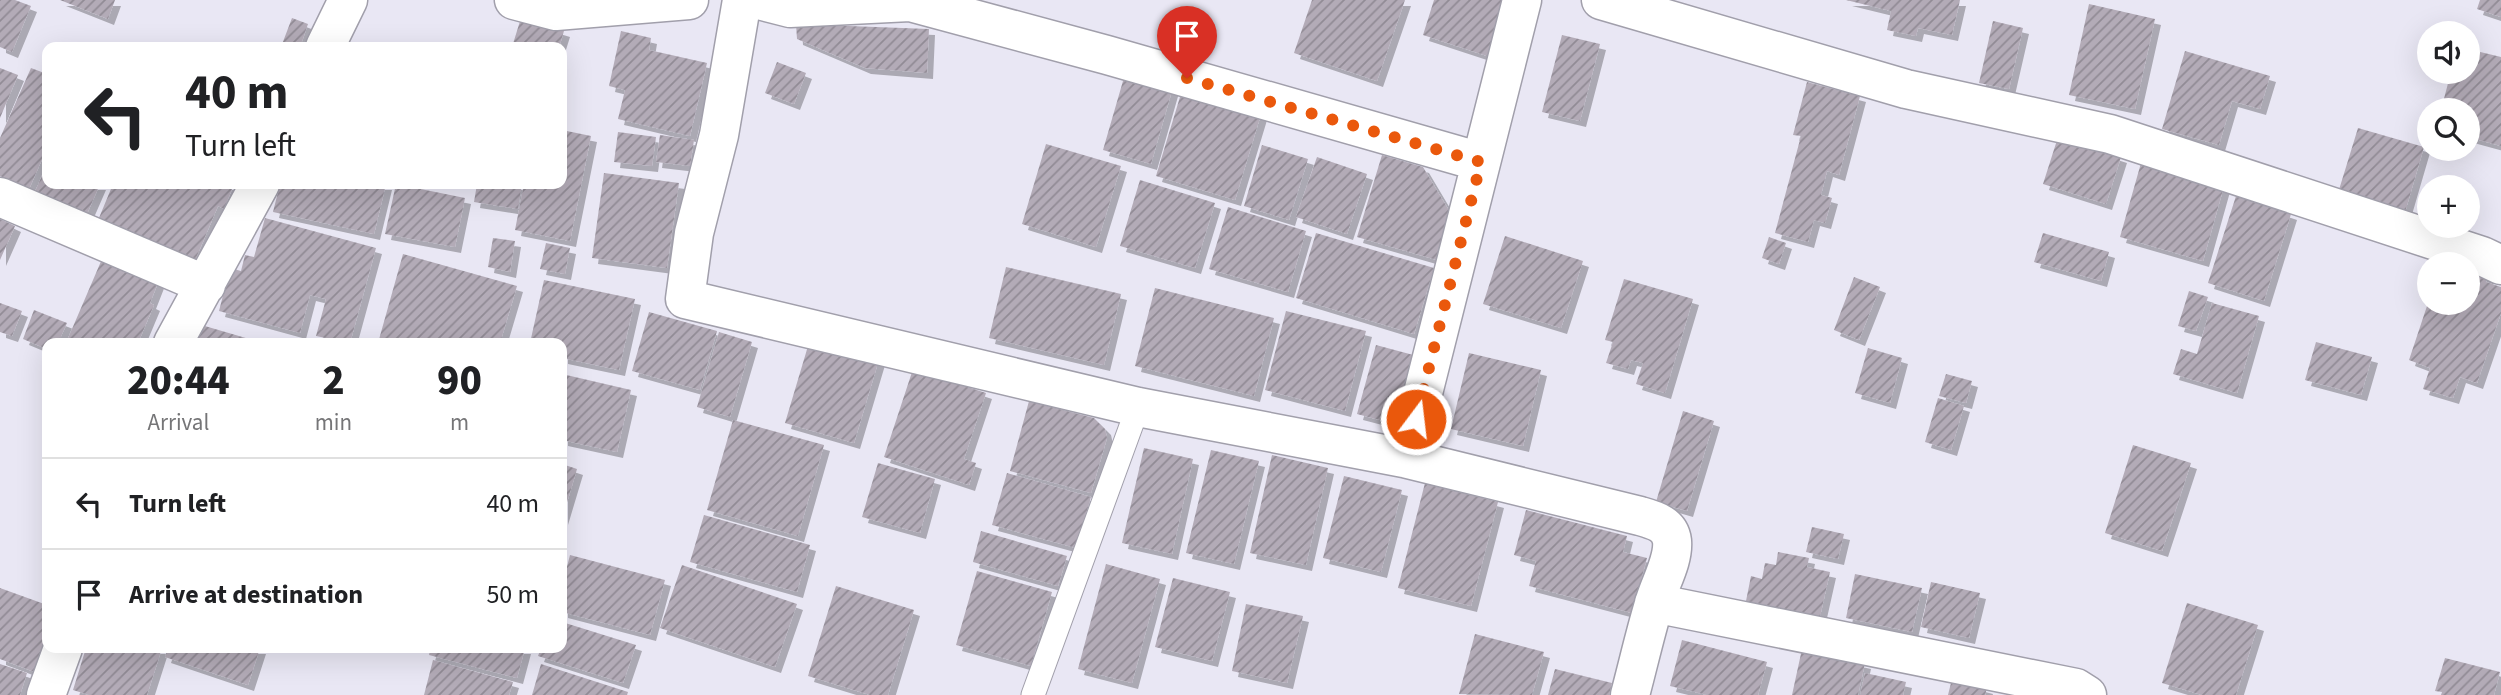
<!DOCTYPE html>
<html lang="en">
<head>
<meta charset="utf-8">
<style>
  body { margin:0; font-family:"Source Sans 3",sans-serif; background:#f6f6f6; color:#202124; height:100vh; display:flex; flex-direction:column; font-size:26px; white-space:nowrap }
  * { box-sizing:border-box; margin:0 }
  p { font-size:23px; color:#757577 }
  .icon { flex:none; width:38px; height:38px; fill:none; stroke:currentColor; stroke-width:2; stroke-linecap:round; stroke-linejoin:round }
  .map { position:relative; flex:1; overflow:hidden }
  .side { position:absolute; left:42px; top:338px; width:525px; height:315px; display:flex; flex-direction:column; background:#fff; border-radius:14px; box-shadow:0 7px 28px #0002 }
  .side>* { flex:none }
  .hud { position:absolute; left:42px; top:42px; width:525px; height:147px; border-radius:14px; box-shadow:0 7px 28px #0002; background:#fff; color:#202124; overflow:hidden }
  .controls { position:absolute; left:2417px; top:21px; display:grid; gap:14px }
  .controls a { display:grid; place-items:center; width:63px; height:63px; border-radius:50%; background:#fff; box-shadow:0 7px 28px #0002; font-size:35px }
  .pin { position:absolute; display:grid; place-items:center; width:60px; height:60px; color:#fff; margin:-72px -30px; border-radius:50% 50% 50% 0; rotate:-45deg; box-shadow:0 0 7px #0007 }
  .pin .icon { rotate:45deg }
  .me { position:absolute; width:77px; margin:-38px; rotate:15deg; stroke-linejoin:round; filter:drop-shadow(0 0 5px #0008) }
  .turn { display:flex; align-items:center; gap:24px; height:147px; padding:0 28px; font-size:32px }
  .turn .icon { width:91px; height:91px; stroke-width:2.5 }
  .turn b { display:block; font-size:49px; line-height:60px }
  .eta { display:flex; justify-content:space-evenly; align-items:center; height:119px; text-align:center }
  .eta b { font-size:42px; font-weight:800; line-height:49px }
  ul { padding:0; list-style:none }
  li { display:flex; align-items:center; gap:21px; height:91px; padding:0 28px; border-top:2px solid #e0e0e0 }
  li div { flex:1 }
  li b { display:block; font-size:26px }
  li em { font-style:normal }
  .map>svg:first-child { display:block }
  .building { fill:url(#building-hatch); filter:url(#shadow) }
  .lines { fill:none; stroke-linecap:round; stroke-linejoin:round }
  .lane-casing { stroke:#a19fab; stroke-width:25 }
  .street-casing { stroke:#a19fab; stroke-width:41 }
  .lane { stroke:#fff; stroke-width:23 }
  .street { stroke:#fff; stroke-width:38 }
  .route { stroke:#ea580c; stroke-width:12; stroke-dasharray:0 21.6 }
</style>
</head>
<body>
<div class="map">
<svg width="2501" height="695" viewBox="0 0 2501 695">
  <defs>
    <pattern id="building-hatch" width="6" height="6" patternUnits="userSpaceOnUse" patternTransform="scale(1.75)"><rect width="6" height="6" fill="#b3abb7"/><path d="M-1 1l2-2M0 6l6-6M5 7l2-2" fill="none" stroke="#918b95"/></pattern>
    <filter id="shadow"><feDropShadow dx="6" dy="6" stdDeviation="0" flood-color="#0004"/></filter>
  </defs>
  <rect width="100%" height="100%" fill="#e9e7f4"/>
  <path class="building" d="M0 0H15L31 6 12 52 0 47Z
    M60 0H115L108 19Z
    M1312 0H1405L1377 81 1294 53Z
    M1434 0H1506L1487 56 1423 35Z
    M1846 0H1960L1952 35 1918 28 1916 36 1887 30 1891 11Z
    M2480 0H2501V17L2477 9Z
    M2089 4 2155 19 2135 109 2069 95Z
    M292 18 308 24 300 47H281Z
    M521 18 564 31 559 47H512Z
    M1993 21 2023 28 2009 89 1979 83Z
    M796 24 929 29 927 73 865 68 797 39Z
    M621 31 651 38 649 50 707 63 690 136 618 119 625 90 609 86Z
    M1562 35 1600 44 1580 121 1542 112Z
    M2468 49 2501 57V146L2468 137V110H2441L2451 72H2468Z
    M2185 51 2270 76 2260 109 2232 101 2219 145 2162 129Z
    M777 62 806 73 794 104 765 93Z
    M0 68 18 75 0 118Z
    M31 68 47 74V148L29 189 0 176V138Z
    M1125 74 1173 87 1151 164 1103 150Z
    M1807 82 1860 96 1839 175 1827 171 1821 195 1832 198 1825 223 1814 220 1808 242 1775 233 1801 136 1793 135Z
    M1183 87 1262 111 1235 200 1156 176Z
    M2358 128 2424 147 2405 212 2338 193Z
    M562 130 591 136 570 241 515 230 524 184H562Z
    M618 132 656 137 652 166 614 162Z
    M660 135 694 140 690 166 656 162Z
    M2058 137 2121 157 2106 204 2043 184Z
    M1046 144 1121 166 1096 247 1022 224Z
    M1262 145 1308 159 1289 220 1244 206Z
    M1382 155 1423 167 1451 214 1437 260 1357 237Z
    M1317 157 1367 174 1347 234 1296 217Z
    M2141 163 2224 186 2203 261 2120 237Z
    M47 164V184H100L86 216 34 194Z
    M604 173 679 183 667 268 592 258Z
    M1140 180 1215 203 1195 268 1120 246Z
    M113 184H234L224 209 218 206 191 270 94 230Z
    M280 184H386L374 234 273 212Z
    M396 184 465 198 455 247 385 234Z
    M477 184H522L518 209 474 202Z
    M2236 196 2291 214 2264 301 2208 283Z
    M1228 207 1306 231 1288 292 1209 269Z
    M265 218 376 248 350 343 316 336 326 299 310 295 300 333 219 311 230 268 241 271 245 255 254 257Z
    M0 219 15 226 0 260Z
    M1316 233 1434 268 1414 334 1296 298Z
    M2043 233 2109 252 2101 281 2034 262Z
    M1505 236 1583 261 1561 328 1483 304Z
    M1769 237 1786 243 1779 264 1762 258Z
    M493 238 515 241 510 272 488 267Z
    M546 243 570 248 565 274 540 269Z
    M105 252 159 280 150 303 154 305 138 343H66Z
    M403 254 517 286 500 343H378Z
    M1006 267 1121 294 1104 365 989 338Z
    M2475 267 2490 272 2486 282 2501 287V313L2477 383 2460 377 2453 398 2423 389 2430 368 2409 360 2428 303H2449L2461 307 2462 303H2468V287Z
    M1854 277 1880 287 1859 340 1834 330Z
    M1624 279 1693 299 1665 393 1636 384 1643 363 1631 360 1628 369 1606 363 1613 342 1605 340Z
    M544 280 635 299 619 370 562 358V343H530Z
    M1155 288 1274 318 1254 396 1135 366Z
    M2189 291 2208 297 2196 331 2178 326Z
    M0 303 22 311 12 336 0 332Z
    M2212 303 2259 316 2237 393 2173 374 2181 349 2197 354Z
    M34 310 67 323 58 343H47V349L23 339Z
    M1286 311 1366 331 1345 411 1265 390Z
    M649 312 717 331 700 390 632 371Z
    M198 324 259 342V343H192Z
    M719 332 752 342 730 417 697 407Z
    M811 336 880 356 854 443 785 423Z
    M2316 342 2372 357 2361 395 2305 380Z
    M1376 345 1417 356 1399 425 1357 414Z
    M1868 348 1902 358 1890 403 1855 393Z
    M1469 353 1541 370 1523 446 1451 429Z
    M913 369 986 393 964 459 976 463 969 485 884 457Z
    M562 374 631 390 617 452 562 440Z
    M1946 374 1972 381 1966 403 1939 396Z
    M1938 398 1964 406 1951 450 1925 442Z
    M1029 401 1094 418 1105 429 1107 438 1091 493 1010 471Z
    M1683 411 1714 421 1687 511 1656 502Z
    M733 420 824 445 798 536 707 510Z
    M2133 445 2191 463 2162 551 2105 533Z
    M1144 448 1193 459 1172 554 1122 543Z
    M1211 450 1259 461 1234 564 1186 553Z
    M1272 455 1328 468 1306 565 1250 553Z
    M878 463 935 479 920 533 862 517Z
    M562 464 577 469 562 519Z
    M1007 473 1091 497 1076 548 992 525Z
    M1344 476 1402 490 1381 572 1323 558Z
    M1425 483 1498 502 1471 606 1398 588Z
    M1526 510 1627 536 1623 552 1647 558 1632 613 1529 586 1536 561 1514 555Z
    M704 515 810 545 797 592 690 562Z
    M1812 527 1844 534 1838 559 1806 552Z
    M981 531 1067 556 1058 586 973 562Z
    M1778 552 1809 558 1807 567 1830 572 1819 621 1745 606 1751 576 1762 579 1765 563 1776 565Z
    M570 555 665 580 650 635 562 612V586Z
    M1106 564 1160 579 1132 683 1078 669Z
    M682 565 797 604 775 667 660 628Z
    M977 571 1052 592 1031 666 956 645Z
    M1855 574 1922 588 1912 632 1846 618Z
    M1173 578 1230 592 1212 661 1155 647Z
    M1931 582 1980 593 1969 638 1921 627Z
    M836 586 914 610 888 695H870L808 676Z
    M0 588 47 605V648L40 674 0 659Z
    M2187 603 2258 625 2236 695H2202L2162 683Z
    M1246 604 1303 616 1287 683 1232 671Z
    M562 622 636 645 623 683 538 656 541 648H562Z
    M1475 634 1544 652 1532 695 1459 694Z
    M1682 640 1767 662 1758 695H1707L1670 686Z
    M86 648H162L147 695H89L73 690Z
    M168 648H260L248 685 165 657Z
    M431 648H525L517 678 429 655Z
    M1802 649 1865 663 1858 695H1792Z
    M2445 658 2500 672 2494 695H2441L2442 692 2435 691Z
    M433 660 513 682 509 695H424Z
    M0 664 27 673 20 695H0Z
    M541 664 628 692 627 695H532Z
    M1555 669 1612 683 1609 695H1548Z
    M1865 673 1906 682 1903 695H1860Z
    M1952 679 1987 688 1985 695H1948Z"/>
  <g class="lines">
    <g class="lane-casing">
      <path id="lane" d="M1033 695 1138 407"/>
    </g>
    <g class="street-casing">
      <path id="street" d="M514 0 556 11 689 0
        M742 0 719 135 694 233 685 299 1138 407 1404 458
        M759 0 790 8 910 2 1107 55 1481 162
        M1522 0 1421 401 1404 458 1640 516C1654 520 1670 524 1672 541 1674 561 1659 585 1654 604 1645 634 1638 665 1630 695
        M1601 0 1906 89 2110 134 2482 256 2501 265
        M325 47 348 0
        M0 197 206 285
        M173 343 260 184
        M1654 603 2076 688 2087 695
        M46 695 63 648"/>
    </g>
    <use href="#lane" class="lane"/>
    <use href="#street" class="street"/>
  </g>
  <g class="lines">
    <path class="route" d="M1187 78 1481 162 1416 419"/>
  </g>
</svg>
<div class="controls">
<a><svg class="icon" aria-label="sound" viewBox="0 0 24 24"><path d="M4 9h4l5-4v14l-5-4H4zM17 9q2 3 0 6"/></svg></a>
<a><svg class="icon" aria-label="search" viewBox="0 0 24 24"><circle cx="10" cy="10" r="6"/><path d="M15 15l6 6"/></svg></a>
<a>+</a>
<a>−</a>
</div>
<div class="pin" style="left:1187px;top:78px;background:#d93025"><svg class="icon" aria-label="arrive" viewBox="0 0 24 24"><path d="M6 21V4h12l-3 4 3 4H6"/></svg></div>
<svg class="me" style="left:1416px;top:419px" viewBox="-20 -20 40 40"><circle r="17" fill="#ea580c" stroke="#fff" stroke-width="3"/><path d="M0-11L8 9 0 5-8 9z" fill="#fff"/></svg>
<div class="hud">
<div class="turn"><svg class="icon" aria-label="left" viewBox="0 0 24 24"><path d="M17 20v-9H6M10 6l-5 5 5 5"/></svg><div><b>40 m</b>Turn left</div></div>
</div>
<section class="side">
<div class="eta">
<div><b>20:44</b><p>Arrival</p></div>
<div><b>2</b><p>min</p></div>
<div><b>90</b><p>m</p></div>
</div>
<ul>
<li><svg class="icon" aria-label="left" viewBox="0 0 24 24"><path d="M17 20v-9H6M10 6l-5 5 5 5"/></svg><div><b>Turn left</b></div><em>40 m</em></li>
<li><svg class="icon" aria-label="arrive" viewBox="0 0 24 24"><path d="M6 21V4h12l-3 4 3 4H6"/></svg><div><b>Arrive at destination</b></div><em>50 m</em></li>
</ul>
</section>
</div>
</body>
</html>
